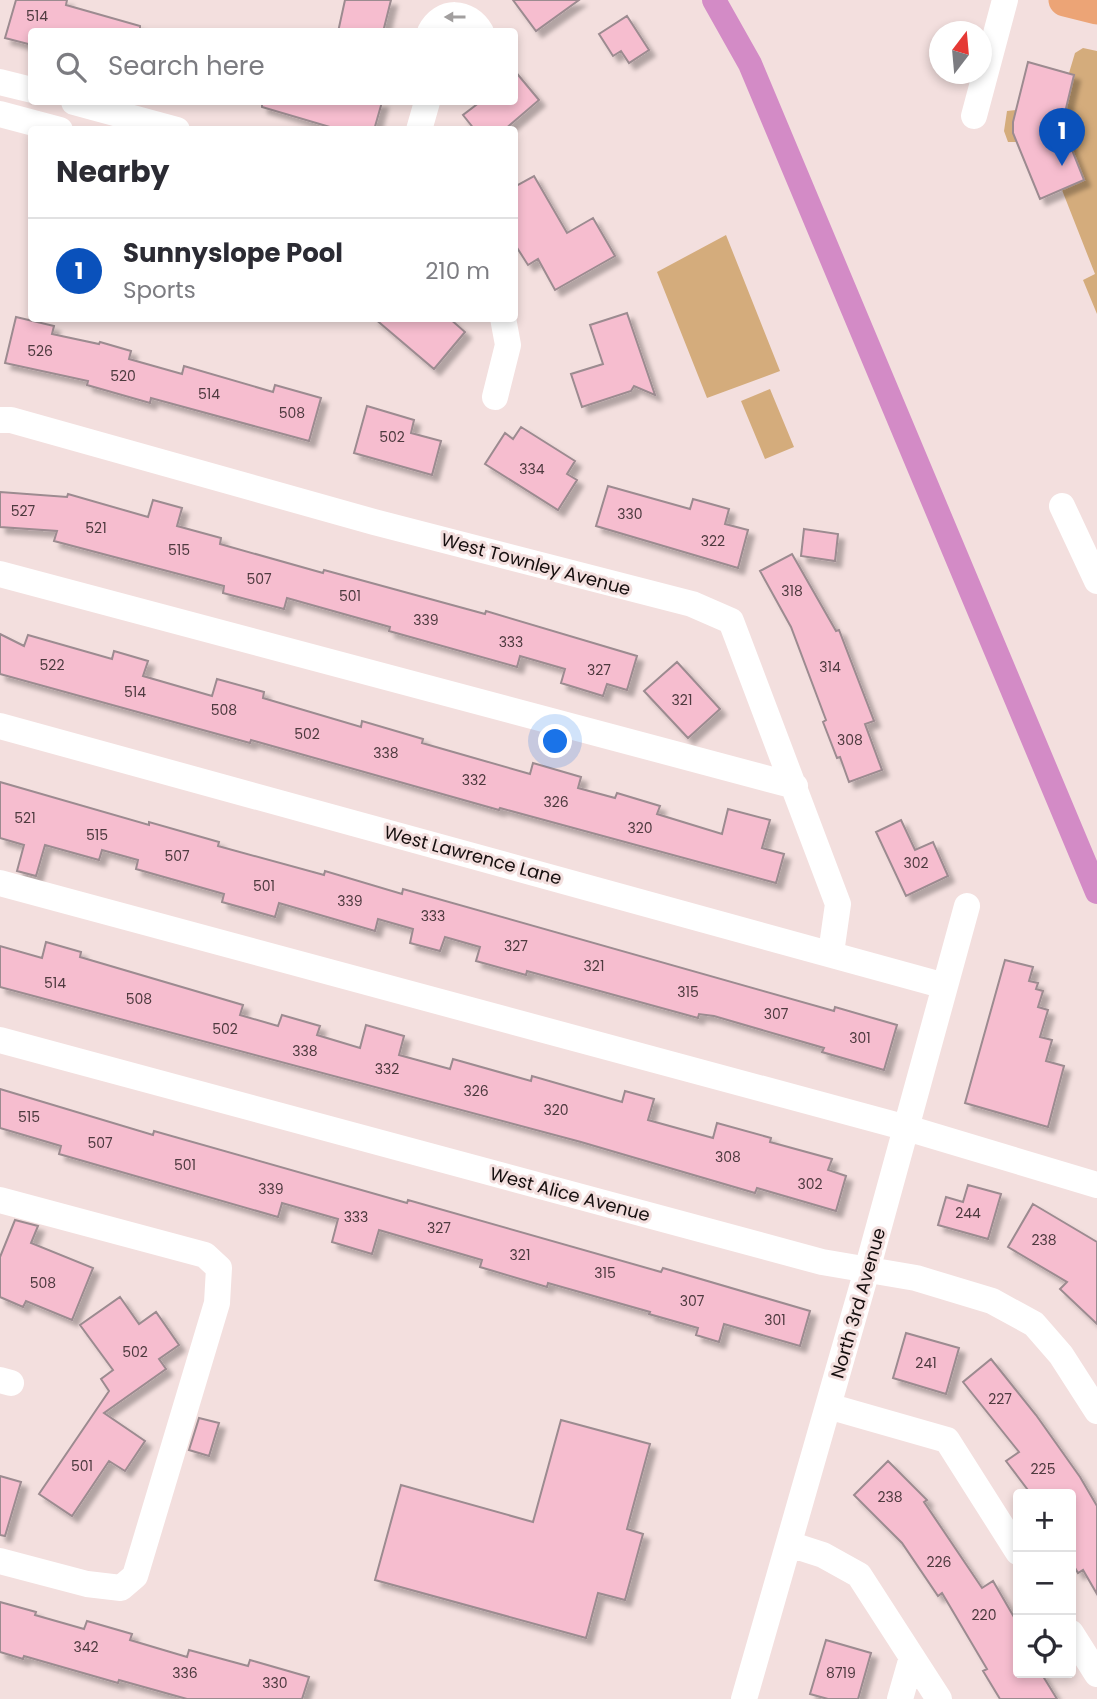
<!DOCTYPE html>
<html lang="en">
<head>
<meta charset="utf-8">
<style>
	:root { --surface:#fff; --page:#f7f7f7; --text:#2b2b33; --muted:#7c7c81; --line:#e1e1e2; --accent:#0a51bb }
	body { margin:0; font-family:Poppins,sans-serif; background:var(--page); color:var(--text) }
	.controls { position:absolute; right:21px; bottom:21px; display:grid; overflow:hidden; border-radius:7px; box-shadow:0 4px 10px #0003 }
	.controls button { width:63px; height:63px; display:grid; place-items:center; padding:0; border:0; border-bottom:2px solid var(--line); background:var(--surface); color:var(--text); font:35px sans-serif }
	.compass { position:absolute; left:929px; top:21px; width:63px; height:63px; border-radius:50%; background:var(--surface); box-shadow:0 4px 10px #0003; rotate:16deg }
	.you { position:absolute; left:556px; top:742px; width:24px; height:24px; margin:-18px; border:5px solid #fff; border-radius:50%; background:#1a73e8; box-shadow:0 0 0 10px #1a73e833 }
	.badge { display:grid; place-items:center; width:46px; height:46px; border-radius:50%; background:var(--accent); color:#fff; font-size:23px; font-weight:700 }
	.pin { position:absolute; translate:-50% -58px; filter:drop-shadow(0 2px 4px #0008) }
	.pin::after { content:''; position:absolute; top:37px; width:24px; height:21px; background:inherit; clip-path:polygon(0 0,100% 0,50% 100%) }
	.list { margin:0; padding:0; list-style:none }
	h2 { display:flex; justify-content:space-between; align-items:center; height:91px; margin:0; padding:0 28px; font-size:30px }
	h2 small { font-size:23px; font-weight:400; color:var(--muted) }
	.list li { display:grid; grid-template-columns:46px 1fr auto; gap:21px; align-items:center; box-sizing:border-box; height:105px; padding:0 28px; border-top:2px solid var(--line) }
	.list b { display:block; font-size:26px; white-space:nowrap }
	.list p { margin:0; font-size:23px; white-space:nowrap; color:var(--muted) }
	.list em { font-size:23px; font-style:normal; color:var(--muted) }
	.icon { flex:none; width:38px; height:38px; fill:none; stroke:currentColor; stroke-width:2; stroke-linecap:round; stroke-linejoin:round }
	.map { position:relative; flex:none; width:1097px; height:1699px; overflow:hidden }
	.search { position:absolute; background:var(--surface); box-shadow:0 4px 10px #0003; left:28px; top:28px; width:490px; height:77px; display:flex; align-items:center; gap:18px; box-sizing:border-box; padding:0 24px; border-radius:7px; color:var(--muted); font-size:26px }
	.panel { position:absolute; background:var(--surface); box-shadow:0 4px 10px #0003; left:28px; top:126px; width:490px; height:196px; border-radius:7px }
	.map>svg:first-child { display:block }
</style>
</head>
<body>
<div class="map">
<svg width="1097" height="1699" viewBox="0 0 1097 1699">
	<defs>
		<filter id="shadow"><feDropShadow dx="6" dy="6" stdDeviation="2" flood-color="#0004"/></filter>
	</defs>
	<rect width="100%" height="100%" fill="#f3dfde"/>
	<path fill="#d4ac7c" d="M1083 48 1097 51V314L1083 280 1095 274 1062 190 1017 142H1008L1004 131 1007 111 1016 110 1028 62 1069 73 1075 53Z
		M726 235 780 371 707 398 657 272Z
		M770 389 794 447 765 459 741 401Z"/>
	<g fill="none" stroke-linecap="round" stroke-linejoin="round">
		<path stroke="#d38bc6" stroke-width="24" d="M714 0 750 64 1097 892"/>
	</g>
	<path fill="#f6bdcf" stroke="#9c8b90" stroke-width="2" filter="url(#shadow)" d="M16 0H67L66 5 140 26V32H32V45L5 38Z
		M345 0H391L383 32H338Z
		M513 0H579L536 31Z
		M627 16 649 50 629 63 621 51 613 56 599 34Z
		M1028 62 1074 75 1062 125 1084 180 1040 199 1013 133V122Z
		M514 70 539 100 504 130H475L463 115 480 102H514Z
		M262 102H382L374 130H340L262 107Z
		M534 176 567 233 593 218 615 256 555 290 538 259 528 265 514 243V187Z
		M627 313 655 395 634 386 631 391 582 407 571 374 603 364 590 325Z
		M16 317 54 326 52 334 99 344 100 342 131 351 129 359 182 374 184 366 273 392 275 385 321 398 309 441 151 398 150 403 87 385 88 381 5 363Z
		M374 318H449L465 332 434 369Z
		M367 406 414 420 411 433 441 441 432 475 354 453Z
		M521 427 575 461 567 474 577 480 558 510 485 464 505 433 513 439Z
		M608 486 690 509 693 499 729 509 725 524 748 530 738 568 596 526Z
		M0 492 67 497 68 494 148 517 153 500 182 508 177 526 221 538 220 544 323 573 324 570 485 614 486 611 637 656 627 690 607 684 603 696 561 683 565 669 520 656 517 667 389 631 390 627 287 598 284 609 223 593 224 586 54 541 57 531 0 527Z
		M804 529 838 534 835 561 801 556Z
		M792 554 836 631 839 630 874 721 865 724 882 770 849 782 840 757 837 758 823 722 826 720 791 627 760 571Z
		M0 634 24 646 28 635 112 659 114 651 148 661 143 676 212 696 217 679 264 692 263 698 361 727 362 721 423 739 422 743 530 774 533 763 581 777 578 788 615 798 617 793 660 806 657 814 722 834 728 809 770 820 762 848 784 854 776 883 500 808 499 810 251 740 250 743 0 674Z
		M677 662 720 709 688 738 644 691Z
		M0 782 149 825V822L219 842 218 846 324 875 325 871 402 894 403 889 834 1011 835 1007 897 1025 884 1070 822 1052 824 1048 714 1016 699 1014 698 1018 527 971 526 975 476 961 480 947 445 937 440 951 410 943 413 929 378 919 375 931 279 903 275 917 222 902 224 894 136 869 138 860 102 850 99 860 45 845 36 876 17 871 24 845 0 838Z
		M901 820 915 850 933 842 948 876 906 896 876 832Z
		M46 942 81 952 80 957 243 1005 240 1015 278 1026 282 1015 320 1026 317 1035 360 1048 366 1025 404 1036 399 1055 450 1069 453 1059 531 1081 532 1076 622 1102 625 1091 654 1099 648 1120 713 1138 717 1123 771 1138 770 1142 832 1159 828 1170 846 1176 836 1211 757 1188 755 1193 581 1142 0 987V946L42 958Z
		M1005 960 1033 967 1029 981 1038 983 1036 989 1043 991 1038 1007 1048 1010 1040 1037 1052 1040 1046 1061 1064 1066 1048 1127 965 1103Z
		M0 1089 153 1135 154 1131 407 1203 408 1200 661 1272 663 1268 810 1311 800 1346 724 1324 719 1342 696 1335 698 1328 649 1314 650 1312 548 1283 547 1287 480 1267 482 1260 379 1230 372 1254 332 1242 338 1219 282 1203 278 1217 59 1154 61 1146 0 1128Z
		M968 1185 1001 1194 988 1239 938 1225 946 1197 963 1202Z
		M1033 1204 1097 1242V1324L1060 1289 1067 1282 1008 1247Z
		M15 1220 38 1226 31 1243 93 1268 72 1320 26 1301 23 1307 0 1297V1257Z
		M120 1297 139 1324 156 1312 179 1345 159 1359 166 1369 104 1413 145 1441 125 1471 109 1461 72 1516 39 1494 109 1391 101 1379 113 1370 80 1325Z
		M906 1333 959 1348 946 1394 893 1378Z
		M991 1359 1036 1415 1080 1477 1097 1506V1594L1083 1570 1078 1573 1071 1561V1494H1031L1006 1461 1019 1452 963 1382Z
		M199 1418 219 1423 209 1456 189 1450Z
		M561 1420 650 1444 627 1529 643 1534 625 1600 598 1593 586 1638 375 1580 401 1485 533 1522Z
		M888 1461 927 1500 924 1502 982 1588 993 1581 1018 1624V1673H1041L1057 1699H1000L983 1671 987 1669 942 1593 938 1596 902 1543 854 1495Z
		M0 1476 21 1482 5 1536 0 1535Z
		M0 1602 36 1612 35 1615 84 1629 87 1621 132 1634 130 1640 187 1657 189 1650 248 1666 250 1660 309 1677 302 1699H187L119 1680 118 1683 24 1656 23 1659 0 1652Z
		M826 1640 871 1653 858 1699H828L810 1694Z"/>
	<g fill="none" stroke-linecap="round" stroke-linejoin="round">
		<path stroke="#fff" stroke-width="26" d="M430 32C442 9 468 10 481 32
			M0 82 32 90
			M74 102 177 130
			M0 114 60 130
			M974 116 1005 0
			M419 130 427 102
			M495 397 508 345 503 318
			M0 420H11L374 522 692 604 731 621 838 904 831 953
			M1062 506 1097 581
			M0 574 795 786
			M0 726 945 986
			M0 883 907 1128 1097 1185
			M0 1040 822 1262 916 1278 992 1301 1034 1324 1061 1355 1097 1411
			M0 1200 205 1255 219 1268 217 1303 135 1576 121 1588 87 1584 0 1561
			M0 1380 11 1383
			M828 1406 947 1440 1018 1552
			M789 1544 823 1555 859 1575 939 1699
			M1071 1633 1097 1674
			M744 1699 867 1270 967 906
			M900 1699 912 1657"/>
		<path stroke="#eca476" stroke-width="33" d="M1065 0 1097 8"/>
	</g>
	<defs><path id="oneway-solid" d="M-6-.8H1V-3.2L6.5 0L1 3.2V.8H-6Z" transform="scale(1.75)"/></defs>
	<use fill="#a29f9f" href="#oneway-solid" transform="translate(455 17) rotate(180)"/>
	<g text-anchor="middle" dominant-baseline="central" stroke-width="6" stroke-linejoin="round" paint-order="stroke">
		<g font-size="14" fill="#4e3a3f">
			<text x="37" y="16">514</text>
			<text x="40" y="351">526</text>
			<text x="123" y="376">520</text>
			<text x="209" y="394">514</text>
			<text x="292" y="413">508</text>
			<text x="392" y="437">502</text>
			<text x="532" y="469">334</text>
			<text x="23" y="511">527</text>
			<text x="630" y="514">330</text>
			<text x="96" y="528">521</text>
			<text x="713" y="541">322</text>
			<text x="179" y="550">515</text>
			<text x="259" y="579">507</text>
			<text x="792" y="591">318</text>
			<text x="350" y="596">501</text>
			<text x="426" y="620">339</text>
			<text x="511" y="642">333</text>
			<text x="52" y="665">522</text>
			<text x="830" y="667">314</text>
			<text x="599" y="670">327</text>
			<text x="135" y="692">514</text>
			<text x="682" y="700">321</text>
			<text x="224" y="710">508</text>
			<text x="307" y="734">502</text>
			<text x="850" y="740">308</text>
			<text x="386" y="753">338</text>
			<text x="474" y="780">332</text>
			<text x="556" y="802">326</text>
			<text x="25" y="818">521</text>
			<text x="640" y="828">320</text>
			<text x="97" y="835">515</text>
			<text x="177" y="856">507</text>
			<text x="916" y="863">302</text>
			<text x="264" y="886">501</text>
			<text x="350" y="901">339</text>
			<text x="433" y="916">333</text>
			<text x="516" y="946">327</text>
			<text x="594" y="966">321</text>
			<text x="55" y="983">514</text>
			<text x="688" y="992">315</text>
			<text x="139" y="999">508</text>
			<text x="776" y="1014">307</text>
			<text x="225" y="1029">502</text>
			<text x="860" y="1038">301</text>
			<text x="305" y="1051">338</text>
			<text x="387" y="1069">332</text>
			<text x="476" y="1091">326</text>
			<text x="556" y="1110">320</text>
			<text x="29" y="1117">515</text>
			<text x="100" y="1143">507</text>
			<text x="728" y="1157">308</text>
			<text x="185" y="1165">501</text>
			<text x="810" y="1184">302</text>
			<text x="271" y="1189">339</text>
			<text x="968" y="1213">244</text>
			<text x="356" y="1217">333</text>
			<text x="439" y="1228">327</text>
			<text x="1044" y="1240">238</text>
			<text x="520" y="1255">321</text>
			<text x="605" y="1273">315</text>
			<text x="43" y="1283">508</text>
			<text x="692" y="1301">307</text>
			<text x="775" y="1320">301</text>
			<text x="135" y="1352">502</text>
			<text x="926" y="1363">241</text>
			<text x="1000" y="1399">227</text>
			<text x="82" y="1466">501</text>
			<text x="1043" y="1469">225</text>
			<text x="890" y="1497">238</text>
			<text x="939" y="1562">226</text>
			<text x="984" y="1615">220</text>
			<text x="86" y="1647">342</text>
			<text x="185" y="1673">336</text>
			<text x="841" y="1673">8719</text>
			<text x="275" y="1683">330</text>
		</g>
		<g font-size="18" fill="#160f0f" stroke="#f3dfde">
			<text transform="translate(536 564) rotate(15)">West Townley Avenue</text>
			<text transform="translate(473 855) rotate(15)">West Lawrence Lane</text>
			<text transform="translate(570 1194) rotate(15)">West Alice Avenue</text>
			<text transform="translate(858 1303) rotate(-74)">North 3rd Avenue</text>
		</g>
	</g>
</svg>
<div class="controls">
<button>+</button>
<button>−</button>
<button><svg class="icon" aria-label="locate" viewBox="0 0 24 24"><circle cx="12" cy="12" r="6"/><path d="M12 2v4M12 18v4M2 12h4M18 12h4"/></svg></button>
</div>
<svg class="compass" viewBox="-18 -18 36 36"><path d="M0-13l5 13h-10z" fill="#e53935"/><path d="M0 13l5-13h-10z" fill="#7c7c81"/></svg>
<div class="you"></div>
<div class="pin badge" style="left:1062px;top:166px">1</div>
<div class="search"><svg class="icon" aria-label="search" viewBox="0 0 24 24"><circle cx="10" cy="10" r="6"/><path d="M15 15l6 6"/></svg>Search here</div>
<section class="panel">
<h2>Nearby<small></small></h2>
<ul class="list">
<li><span class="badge">1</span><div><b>Sunnyslope Pool</b><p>Sports</p></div><em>210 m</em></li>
</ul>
</section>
</div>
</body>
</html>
